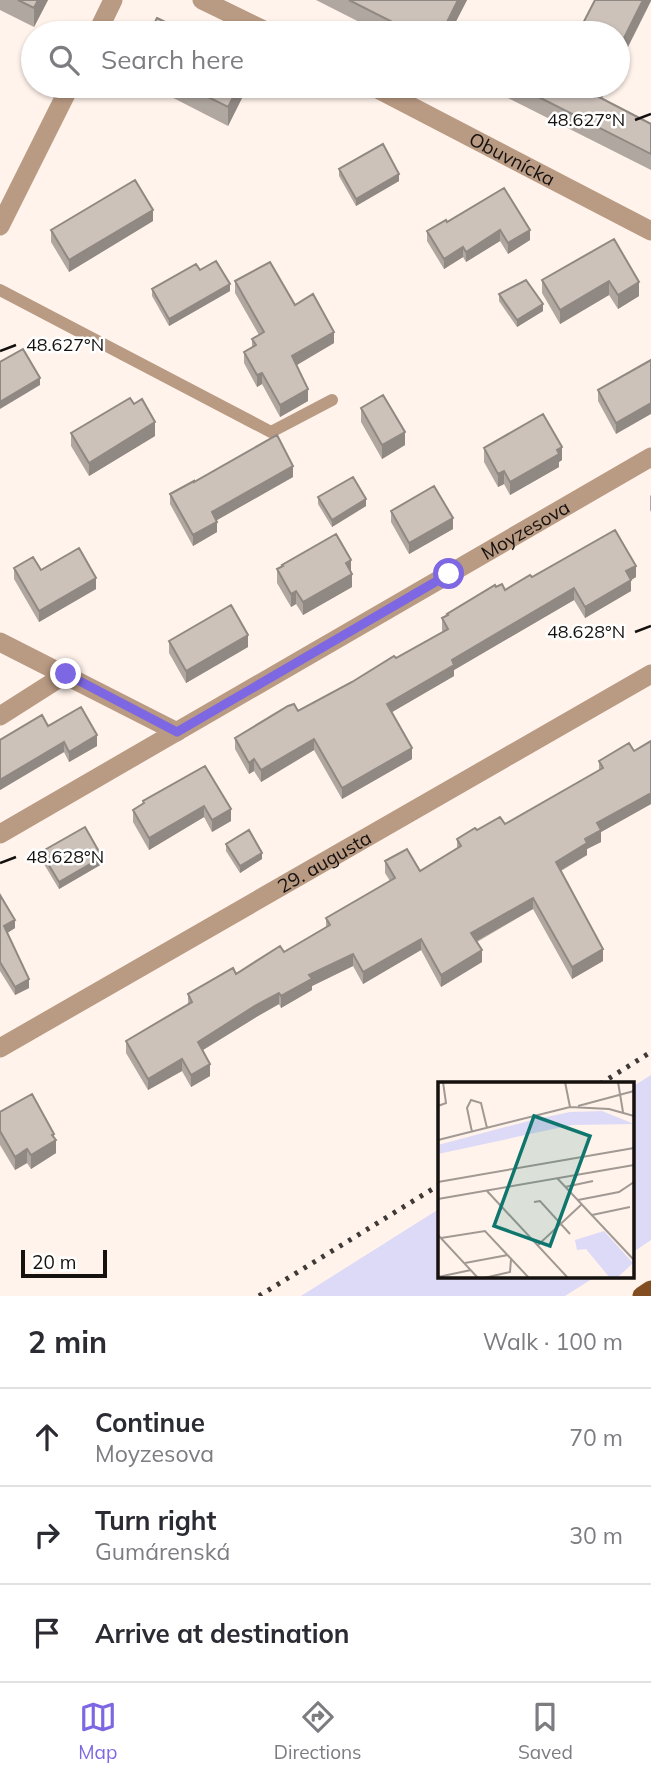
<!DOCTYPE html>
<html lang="en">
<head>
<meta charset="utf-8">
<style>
	:root { --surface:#fff; --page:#f7f7f7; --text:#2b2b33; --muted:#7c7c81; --line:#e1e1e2; --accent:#7d67e2 }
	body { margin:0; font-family:Mulish,sans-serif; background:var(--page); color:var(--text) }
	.scale { position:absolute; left:21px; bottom:18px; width:86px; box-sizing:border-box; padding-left:7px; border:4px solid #15110f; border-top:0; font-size:19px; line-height:24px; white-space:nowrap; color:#15110f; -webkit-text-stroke:5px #fff; paint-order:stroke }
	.stop { position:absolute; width:21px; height:21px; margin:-16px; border:5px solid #7d67e2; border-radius:50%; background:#fff }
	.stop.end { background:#7d67e2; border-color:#fff; box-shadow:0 2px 7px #0008 }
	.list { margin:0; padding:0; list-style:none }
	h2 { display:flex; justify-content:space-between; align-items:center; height:91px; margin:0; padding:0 28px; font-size:30px }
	h2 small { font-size:23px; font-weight:400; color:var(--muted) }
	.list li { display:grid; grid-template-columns:46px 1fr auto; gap:21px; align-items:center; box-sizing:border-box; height:98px; padding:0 28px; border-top:2px solid var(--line) }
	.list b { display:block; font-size:26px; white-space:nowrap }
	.list p { margin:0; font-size:23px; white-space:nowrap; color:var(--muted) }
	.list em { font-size:23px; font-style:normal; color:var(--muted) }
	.icon { flex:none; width:38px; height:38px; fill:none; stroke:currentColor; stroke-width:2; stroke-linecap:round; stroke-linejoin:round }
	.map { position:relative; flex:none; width:651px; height:1296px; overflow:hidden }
	.search { position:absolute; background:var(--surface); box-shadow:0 2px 5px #0004; left:21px; right:21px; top:21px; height:77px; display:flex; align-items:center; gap:18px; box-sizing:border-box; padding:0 24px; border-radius:38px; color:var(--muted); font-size:26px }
	.sheet { height:385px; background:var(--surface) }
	nav { display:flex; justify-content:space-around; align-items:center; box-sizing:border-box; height:98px; border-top:2px solid var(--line); background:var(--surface); font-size:19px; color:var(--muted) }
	nav a { display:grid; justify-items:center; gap:4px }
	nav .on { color:var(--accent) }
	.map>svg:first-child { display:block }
</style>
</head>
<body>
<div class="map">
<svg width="651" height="1296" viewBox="0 0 651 1296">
	<rect width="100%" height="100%" fill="#fff3eb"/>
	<path fill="#dcdaf7" d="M651 1075V1240L632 1253V1087Z
		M439 1209V1277H595L565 1296H301Z"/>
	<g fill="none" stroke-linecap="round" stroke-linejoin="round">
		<path stroke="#b99a83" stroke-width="12" d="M0 290 271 432 332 400"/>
		<g stroke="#b99a83" stroke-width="19">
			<path d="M202 0 270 33"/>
			<path d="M97 33 113 0"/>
			<path id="s1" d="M372 86 651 231"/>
			<path d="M0 226 70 86"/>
			<path d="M0 642 177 732"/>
			<path d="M0 716 66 674"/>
			<path id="s2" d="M0 834 651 457"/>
			<path id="s3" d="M0 1048 651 674"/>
		</g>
		<path stroke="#824d21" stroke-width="19" d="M642 1296 651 1290"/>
		<path stroke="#3e3936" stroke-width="5" stroke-dasharray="3.5 7" stroke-linecap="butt" d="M600 1084 651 1052
			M259 1296 439 1185"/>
	</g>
	<path fill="#b0a7a0" d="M0 0H48L34 27 0 10Z
		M316 0H467L454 25 470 33H381Z
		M150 86H248L228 126Z
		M484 86H608L602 98 651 124V170Z
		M339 169 399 181 356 206 339 176Z
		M504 188 530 240 508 254 500 241 466 262 463 257 444 269 427 241V231L447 222Z
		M153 221 69 272 51 242V230Z
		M614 239 639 296 618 309 609 295 560 324 542 293V280Z
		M200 270 230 291 169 326 152 296V289Z
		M235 281 295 305 334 343 296 365 308 401 280 417 262 384 257 387 244 363V352L252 347V339L259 335 235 293Z
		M499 294 543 311 517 327 499 301Z
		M651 360 616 434 598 401V390Z
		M361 408 405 445 382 459 361 422Z
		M71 433 155 436 89 476 71 446Z
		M484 448 562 460 559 462V467L510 495 504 484 498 487 484 462Z
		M293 477 216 520 217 532 193 546 170 504V494L194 482Z
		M651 495V512L650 510V496Z
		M318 497 366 506 332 527 318 504Z
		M391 511 453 529 409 554 391 522Z
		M282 565 351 571 352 587 303 615 296 604 291 607 277 583V569L282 567Z
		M14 568 41 570 96 589 39 622 14 579Z
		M532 577H636L631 580V591L585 618 574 600 454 670V676L392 712 412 759 342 799 314 750 261 782 254 771 249 774 235 749V738L298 711 443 632 442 630V618L447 616V614L496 587 505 590Z
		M169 641 248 647 186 683 169 653Z
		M48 726 97 746 69 762 64 752 0 790V740Z
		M651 741V804L601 832V842L587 849V855L561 871 603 961 572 979 533 909 477 942 482 962 441 987 421 950 363 984 353 966 312 986V990L281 1008 279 1004 258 1016 203 1050 210 1076 191 1087 182 1071 148 1090 126 1053V1041L188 1005V994L284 952 326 928V918L390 881 385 873V861L420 871 457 849V839L477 830 505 824 599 770V761L634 751Z
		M205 766 231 821 212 832 204 817 149 850 133 822V810L143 804V801Z
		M226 844 262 859 240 873 226 851Z
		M41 852 102 864 59 889 41 859Z
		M0 895 15 928 7 933 29 988 15 995 0 971Z
		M0 1112 54 1138 56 1153 31 1169 27 1163 15 1170 0 1145Z"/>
	<path fill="#908882" d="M38 0H48L34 27V8Z
		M458 0H467L450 33 447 22Z
		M643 0H651V1L618 67V50Z
		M239 86H248L228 126V107Z
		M599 86H608L595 112V95Z
		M399 174V181L356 206V199Z
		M153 210V221L69 272V260Z
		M500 230V241L466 262V252Z
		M530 230V240L508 254V243Z
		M463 247V257L444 269V259Z
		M609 281V295L560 324V310Z
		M639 282V296L618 309V295Z
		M230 284V291L169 326V319Z
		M543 304V311L517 327V320Z
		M334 332V343L292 368V356Z
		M262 373V384L257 387V375Z
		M40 378V385L0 409V402Z
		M308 389V401L280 417V405Z
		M651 403V414L616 434V423Z
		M155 422V436L89 476V463Z
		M405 432V445L382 459V445Z
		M562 447V460L559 462V467L510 495V482Z
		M293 466V477L212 523V512Z
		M504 471V484L498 487V474Z
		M366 499V506L332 527V520Z
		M453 518V529L409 554V543Z
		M217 522V532L193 546V535Z
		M351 560V573L346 563Z
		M636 566V577L626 583V571Z
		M352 574V587L303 615V602Z
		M96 578V589L39 622V611Z
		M631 580V591L585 618V607Z
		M574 588V600L454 670V676L387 715V704L452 660Z
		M296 591V604L291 607V594Z
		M248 635V647L186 683V671Z
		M97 735V746L69 762V752Z
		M314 739V750L261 782V770Z
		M64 742V752L0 790V780Z
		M412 748V759L342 799V788Z
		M254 759V771L249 774V763Z
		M651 793V804L601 832V842L587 849V855L556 873V862L585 839 597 823Z
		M204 806V817L149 850V838Z
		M231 809V821L212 832V820Z
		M262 853V859L240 873V866Z
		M102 857V864L59 889V882Z
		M533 898V909L471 944V933Z
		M15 920V928L4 935V926Z
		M421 939V950L363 984V972Z
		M603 949V961L572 979V967Z
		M482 950V962L441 987V975Z
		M353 954V966L312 986V990L281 1008V996L309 975Z
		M29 979V988L15 995V987Z
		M279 993V1004L258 1016 198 1053V1042L258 1004Z
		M182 1059V1071L148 1090V1079Z
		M210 1064V1076L191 1087V1075Z
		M54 1134V1141L56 1140V1153L31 1169V1155Z
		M27 1149V1163L15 1170V1157Z"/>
	<path fill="#cdc2ba" stroke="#908882" stroke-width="2" d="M18 0H38L34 8Z
		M349 0H458L447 22 470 33H414Z
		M595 0H643L618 50V33H578Z
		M157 18 188 33H149Z
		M186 86H239L228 107Z
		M517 86H599L595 95 651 124V154Z
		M383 144 399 174 356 199 339 169Z
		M135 180 153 210 69 260 51 230Z
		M504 188 530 230 508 243 500 230 466 252 463 247 444 259 427 231 446 220 447 222Z
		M614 239 639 282 618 295 609 281 560 310 542 280Z
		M216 261 230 284 169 319 152 289 196 264 200 270Z
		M270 262 295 305 313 294 334 332 292 356 308 389 280 405 262 373 257 375 244 352 256 345 252 339 264 332 235 281Z
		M526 280 543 304 517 320 499 294Z
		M23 349 40 378 0 402V362Z
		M651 360V403L616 423 598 390Z
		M383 395 405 432 382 445 361 408Z
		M130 398 134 404 142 399 155 422 89 463 71 433Z
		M543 414 562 447 557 450 559 454 510 482 504 471 498 474 484 448Z
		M277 435 293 466 212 512 217 522 193 535 170 494 194 481V482Z
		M353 477 366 499 332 520 318 497Z
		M434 486 453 518 409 543 391 511Z
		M615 530 636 566 626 571 631 580 585 607 574 588 452 660 454 665 387 704 412 748 342 788 314 739 261 770 254 759 249 763 235 738 288 706 294 704 298 711 352 682 394 656 396 658 448 629 442 618 448 615 447 614 495 585 496 587 502 584 505 590 530 575 532 577Z
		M336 534 351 560 346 563 352 574 303 602 296 591 291 594 277 569 283 566 282 565Z
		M79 548 96 578 39 611 14 568 33 557 41 570Z
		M231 605 248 635 186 671 169 641Z
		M81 707 97 735 69 752 64 742 0 780V740L42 715 48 726Z
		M651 741V793L597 823 601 830 585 839 587 843 556 862 603 949 572 967 533 898 471 933 482 950 441 975 421 939 363 972 353 954 309 975 312 979 281 996 279 993 258 1004 198 1042 210 1064 191 1075 182 1059 148 1079 126 1041 192 1002 188 994 233 968 236 974 280 946 284 952 330 925 326 918 395 878 385 861 407 849 420 871 461 846 457 839 475 828 477 830 500 817 505 824 603 768 599 761 629 743 634 751Z
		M205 766 231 809 212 820 204 806 149 838 133 810 144 803 143 801Z
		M85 827 102 857 59 882 41 852Z
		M249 830 262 853 240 866 226 844Z
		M0 895 15 920 4 926 29 979 15 987 0 962Z
		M32 1094 54 1134 52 1135 56 1140 31 1155 27 1149 15 1157 0 1131V1112Z"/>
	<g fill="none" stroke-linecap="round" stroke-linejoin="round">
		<path stroke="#7d67e2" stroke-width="9" d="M66 674 177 732 449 574"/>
	</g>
	<path fill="none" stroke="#15110f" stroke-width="2.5" d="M635 120 651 114M0 351 16 345M635 632 651 626M0 863 16 857"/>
	<g text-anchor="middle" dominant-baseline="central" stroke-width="5" stroke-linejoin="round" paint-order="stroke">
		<g font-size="19" fill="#15110f" stroke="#fff">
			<text stroke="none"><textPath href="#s1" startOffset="158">Obuvnícka</textPath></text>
			<text stroke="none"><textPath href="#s2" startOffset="607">Moyzesova</textPath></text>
			<text stroke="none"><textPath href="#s3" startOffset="374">29. augusta</textPath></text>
		</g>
	</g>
	<g transform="translate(438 1082)">
		<rect width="196" height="196" fill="#fff3eb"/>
		<path d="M164 29 196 42 134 43 0 72V63L94 38 132 30ZM166 149 195 181 179 196H172L148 167 139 168 137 158Z" fill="#dcdaf7"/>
		<path fill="none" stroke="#a19993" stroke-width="2" d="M127 0 132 25M180 0 185 30M0 24 8 21 5 0M140 24 196 9M34 50 29 26 33 18 43 21 49 46M0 58 132 25 171 27 196 34M119 96 196 178M0 100 196 66M127 105 155 99M49 109 130 196M0 117 196 83M140 118 181 110 196 100M96 120 102 119 132 152M154 133 192 125M0 153 40 196M3 156 47 149 91 196M100 163 144 122M27 181 70 173M0 195 33 188M46 196 72 190 73 177"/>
		<path fill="#0f766e" fill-opacity="0.15" stroke="#0f766e" stroke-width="3.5" d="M96 34 152 54 112 164 56 144Z"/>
		<rect width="196" height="196" fill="none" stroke="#15110f" stroke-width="3.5"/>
	</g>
	<g font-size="18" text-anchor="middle" fill="#15110f" stroke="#fff" stroke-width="5" stroke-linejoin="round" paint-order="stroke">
		<text x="586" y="126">48.627°N</text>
		<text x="65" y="351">48.627°N</text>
		<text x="586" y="638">48.628°N</text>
		<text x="65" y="863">48.628°N</text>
	</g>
</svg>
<div class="scale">20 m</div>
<div class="stop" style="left:449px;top:574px"></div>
<div class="stop end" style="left:66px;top:674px"></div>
<div class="search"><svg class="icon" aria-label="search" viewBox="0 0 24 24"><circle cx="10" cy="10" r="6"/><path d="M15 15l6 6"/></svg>Search here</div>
</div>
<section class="sheet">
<h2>2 min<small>Walk · 100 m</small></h2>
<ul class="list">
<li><svg class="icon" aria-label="ahead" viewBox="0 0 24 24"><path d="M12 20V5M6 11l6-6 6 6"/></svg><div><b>Continue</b><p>Moyzesova</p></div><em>70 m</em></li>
<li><svg class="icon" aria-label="right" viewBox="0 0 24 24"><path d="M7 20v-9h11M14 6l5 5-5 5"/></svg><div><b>Turn right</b><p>Gumárenská</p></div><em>30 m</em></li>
<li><svg class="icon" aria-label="arrive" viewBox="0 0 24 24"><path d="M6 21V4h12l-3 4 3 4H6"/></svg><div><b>Arrive at destination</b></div></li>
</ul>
</section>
<nav>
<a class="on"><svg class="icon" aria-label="map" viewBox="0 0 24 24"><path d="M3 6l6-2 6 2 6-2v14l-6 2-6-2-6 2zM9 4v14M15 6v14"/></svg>Map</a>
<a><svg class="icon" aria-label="directions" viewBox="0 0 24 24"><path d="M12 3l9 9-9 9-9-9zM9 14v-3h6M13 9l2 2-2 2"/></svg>Directions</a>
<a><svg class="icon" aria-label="saved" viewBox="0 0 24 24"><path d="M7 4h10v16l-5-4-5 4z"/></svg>Saved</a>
</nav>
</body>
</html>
